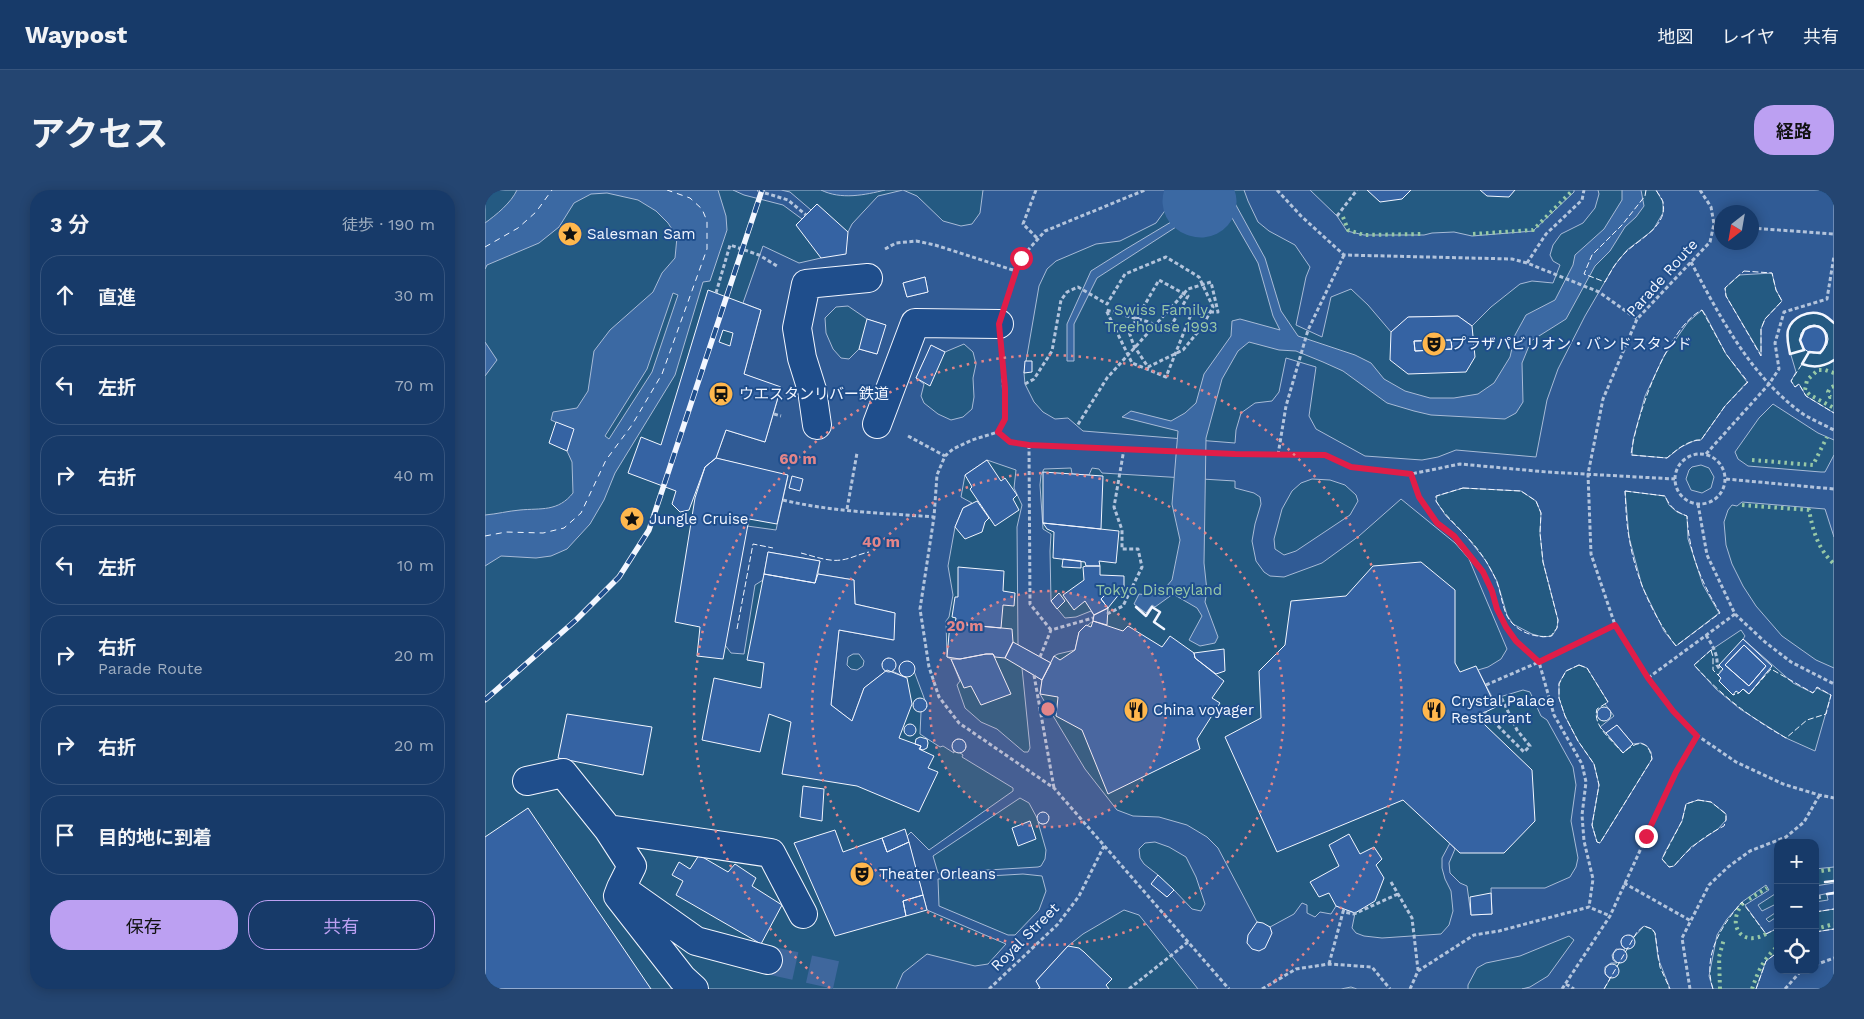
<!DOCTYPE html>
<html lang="ja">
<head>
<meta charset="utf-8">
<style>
	:root { --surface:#173a69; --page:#244571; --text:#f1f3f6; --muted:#9eadc0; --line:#36547d; --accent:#bca0f2 }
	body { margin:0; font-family:"Work Sans","Noto Sans JP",sans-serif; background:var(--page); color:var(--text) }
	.controls { position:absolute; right:15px; bottom:15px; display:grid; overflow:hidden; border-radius:10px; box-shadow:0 2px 12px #0003 }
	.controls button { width:45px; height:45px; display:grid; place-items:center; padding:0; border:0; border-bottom:1px solid var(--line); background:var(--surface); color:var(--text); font:25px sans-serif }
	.compass { position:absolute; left:1229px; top:15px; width:45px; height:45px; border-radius:50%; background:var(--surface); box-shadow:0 2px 12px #0003; rotate:211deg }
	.stop { position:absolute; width:15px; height:15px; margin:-11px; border:4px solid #e11d48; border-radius:50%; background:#fff }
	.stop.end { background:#e11d48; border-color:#fff; box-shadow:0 1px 5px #0008 }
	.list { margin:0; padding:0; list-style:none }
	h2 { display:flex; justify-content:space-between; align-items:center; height:65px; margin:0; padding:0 20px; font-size:21px }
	h2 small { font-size:16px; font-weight:400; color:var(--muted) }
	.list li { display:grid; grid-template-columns:32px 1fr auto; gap:15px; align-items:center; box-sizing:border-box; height:80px; margin:0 10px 10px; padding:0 10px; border:1px solid var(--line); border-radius:20px }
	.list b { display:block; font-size:19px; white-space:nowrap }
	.list p { margin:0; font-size:16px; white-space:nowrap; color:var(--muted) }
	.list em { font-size:16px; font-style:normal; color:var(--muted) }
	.actions { display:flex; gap:10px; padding:15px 20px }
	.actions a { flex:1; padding:11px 0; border:1px solid var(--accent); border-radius:20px; text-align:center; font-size:18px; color:var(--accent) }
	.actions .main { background:var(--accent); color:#111 }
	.icon { flex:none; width:28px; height:28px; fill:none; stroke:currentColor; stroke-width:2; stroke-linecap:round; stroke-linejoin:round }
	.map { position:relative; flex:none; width:1349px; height:799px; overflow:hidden; border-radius:20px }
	header { display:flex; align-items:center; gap:30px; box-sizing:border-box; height:70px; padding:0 25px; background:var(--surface); border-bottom:1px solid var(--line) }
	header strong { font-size:24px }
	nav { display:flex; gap:28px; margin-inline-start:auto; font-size:18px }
	.intro { display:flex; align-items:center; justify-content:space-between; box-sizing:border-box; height:120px; padding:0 30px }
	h1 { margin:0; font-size:35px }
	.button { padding:12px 22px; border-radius:20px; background:var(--accent); color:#111; font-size:18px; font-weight:700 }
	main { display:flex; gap:30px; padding:0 30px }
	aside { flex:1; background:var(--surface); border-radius:20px; box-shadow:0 2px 12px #0003 }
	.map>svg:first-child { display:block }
</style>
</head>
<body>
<header>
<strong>Waypost</strong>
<nav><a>地図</a><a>レイヤ</a><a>共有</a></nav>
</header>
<div class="intro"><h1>アクセス</h1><a class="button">経路</a></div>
<main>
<aside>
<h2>3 分<small>徒歩 · 190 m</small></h2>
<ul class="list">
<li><svg class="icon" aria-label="ahead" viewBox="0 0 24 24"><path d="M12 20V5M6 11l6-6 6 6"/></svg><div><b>直進</b></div><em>30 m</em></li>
<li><svg class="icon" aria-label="left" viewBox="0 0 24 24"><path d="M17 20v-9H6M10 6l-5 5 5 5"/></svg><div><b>左折</b></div><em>70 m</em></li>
<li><svg class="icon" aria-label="right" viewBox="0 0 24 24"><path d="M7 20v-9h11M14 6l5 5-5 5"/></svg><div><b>右折</b></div><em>40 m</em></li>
<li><svg class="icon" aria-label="left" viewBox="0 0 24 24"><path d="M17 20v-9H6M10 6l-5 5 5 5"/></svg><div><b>左折</b></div><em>10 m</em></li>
<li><svg class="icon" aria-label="right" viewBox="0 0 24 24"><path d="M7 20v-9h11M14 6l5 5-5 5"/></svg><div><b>右折</b><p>Parade Route</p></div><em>20 m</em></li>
<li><svg class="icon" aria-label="right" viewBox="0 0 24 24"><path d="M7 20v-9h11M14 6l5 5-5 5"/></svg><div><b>右折</b></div><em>20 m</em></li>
<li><svg class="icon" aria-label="arrive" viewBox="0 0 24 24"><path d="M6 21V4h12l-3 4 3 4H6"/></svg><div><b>目的地に到着</b></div></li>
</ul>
<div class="actions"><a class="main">保存</a><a>共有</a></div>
</aside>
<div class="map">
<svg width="1349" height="799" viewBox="0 0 1349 799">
	<rect width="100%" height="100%" fill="#1f4e8c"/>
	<path fill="#245a82" stroke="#a8bbd7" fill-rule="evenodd" d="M0 0H1349V799H0ZM1236 22H1266V52H1236ZM1293 653H1330V780H1293Z"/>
	<path fill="#305b95" stroke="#a8bbd7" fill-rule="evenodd" d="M248 0H296L305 2 326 20 317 29 298 15 259 5Z
		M418 0 432 6 458 31 476 36 487 34 495 23 498 0H695L671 33 635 51 611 54 571 71 562 79 554 96 539 183 540 194 549 212 558 222 570 229 583 228 598 241 750 253 751 240 756 223 770 213 787 211 794 202 801 168 831 177 824 226 831 239 880 266 937 270 953 267 971 260 1051 267 1062 210 1073 179 1100 126 1129 76 1142 60 1168 40 1178 23V12L1171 0H1349V133L1336 124 1327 123 1315 126 1307 132 1303 141V155L1311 182 1306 191 1310 197 1314 194 1321 206 1349 223V250L1333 243 1288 214 1274 228 1250 262 1253 269 1263 276 1336 282H1340L1349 265V347L1340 319 1257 312 1252 316 1247 315 1243 320 1239 332 1241 355 1247 374 1258 396 1271 416 1297 446 1331 470 1349 478V677L1330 679V653H1293V707L1290 704 1273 715 1277 721 1293 713V721L1281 729 1284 732 1293 726V738L1281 744 1260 715 1284 700 1281 695 1257 712 1242 729 1232 745 1224 786 1228 799H1184V796L1173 768 1170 743 1167 739 1159 736 1149 747 1145 745 1138 747 1136 751 1137 756 1140 758 1139 760 1131 759 1127 765 1128 770 1132 773H1126L1120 777V784L1125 789 1119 799H1037L1045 797 1063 786 1089 750 1084 746 1035 766 1001 773 992 778 983 795V799H872L866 797 856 799H713L654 725 639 720 598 744 583 756 551 791 555 798 553 799H411L418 783 442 764 490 776 503 774 521 754 442 720 422 646 426 642 444 660 528 601V598L477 567 478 565 474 562 479 561 481 557 478 550 472 549 468 552 469 563 458 556 455 557 435 544 436 522 442 517 441 513 429 481V477L424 471 417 473 414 478 418 486 407 481 410 476 409 470 403 468 399 470 397 474 401 481 379 498 367 531 346 515 354 440 408 450 410 423 370 414 369 390 333 384 335 371 283 362 278 390 270 395 259 464 246 463 240 455 262 336 291 340 303 286 231 268 241 240 280 252 296 198 259 184 276 120 258 113 278 56 314 73 336 68 363 42 367 34 393 6ZM1236 22H1266V52H1236ZM1287 83 1291 100 1297 111 1280 129 1276 139V165L1241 106 1240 98 1254 85ZM440 87 443 102 422 107 418 93ZM363 116 382 129 400 135 392 164 374 159 364 169 356 168 348 159 341 143 340 128 351 117ZM1217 120 1220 124 1241 164 1262 192 1240 216 1216 250H1211L1196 257 1182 268 1147 265 1148 250 1160 206 1179 166 1203 132ZM479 154 488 162 491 174 488 188 489 207 487 219 478 227 466 230 453 224 439 213 436 206 439 194 431 188 446 156 460 162ZM502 270 531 280 529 298 537 315 532 337 533 455 566 473 569 466 573 464 590 460 594 442 608 431 609 425 606 421 591 427 580 428 566 411 565 361 566 344 558 339 555 295 556 285 559 279 586 278 587 284 604 285 607 278 614 279 617 283 750 291V298L769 303 775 307 776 314 770 334 767 351 771 371 779 382 785 386 799 387 837 373 874 346 916 309 970 353 984 369 1022 459 1016 469 1003 477 993 480 1008 509 1038 500 1045 502 1056 526 1062 530 1088 577 1091 595 1086 631 1093 668 1091 677 1085 687 1060 698H1006L1007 724 986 725 982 696 975 693 965 683 964 673 970 659 965 653 957 668V678L960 689 966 701 968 721 964 735 956 744 897 748 879 746 871 743 867 738 870 723 851 716 846 724 835 722 830 727 822 723V715L817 713 809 724 785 737 772 732 733 658 722 647 702 635 674 627 648 626 632 620 600 579 555 504 557 490 537 478 545 558 543 562H539L512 539 496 532 480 518 472 495 475 491 466 469 462 467 461 431 464 427 468 405 463 376 470 337 478 318 487 313 476 307 480 285ZM1216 275 1224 278 1229 287 1226 298 1217 303 1206 300 1201 289 1204 280 1207 277ZM827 289 845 290 860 295 871 305 873 311 865 325 811 361 799 365 790 359 789 349 797 319 807 301 816 293ZM978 298 1036 301 1051 311 1056 323 1055 343 1058 372 1073 430 1072 438 1067 446 1058 447 1047 444 1028 434 1022 425 1012 391 1001 371 982 347 961 326 951 311 952 306ZM1140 301 1180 306 1184 315 1192 322 1202 326 1203 349 1218 395 1234 423 1191 456 1179 441 1157 396 1144 347ZM1256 440 1260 446 1258 449 1308 493 1328 503 1332 498 1346 505 1330 561 1301 548 1255 519 1231 499 1209 475 1226 460ZM368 464H374L379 471 378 476 372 480 366 479 362 475 363 467ZM1094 475 1102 478 1123 512 1120 514 1129 526 1115 537 1121 543 1132 535 1148 554 1156 553 1162 556 1166 562 1167 569 1115 653 1112 652 1107 635 1114 595 1109 574 1093 551 1080 526 1074 508V493L1081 481ZM535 608 544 613 552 628 557 622 564 626 562 633 557 634 553 632 561 660 560 669 556 676 553 677 453 683 448 666ZM1213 610 1226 612 1241 624V630L1233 639 1206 657 1189 676 1184 677 1177 669 1180 662 1197 631 1201 614ZM670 652 684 657 701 667 711 687 720 714 716 721 707 719 689 700 682 707 667 694 673 685 659 674 655 668 654 659 660 653ZM538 684 557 686 561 701 554 720 530 745H523L454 716 453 689Z
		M759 0H825L852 26 862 41 879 45H939L947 43 969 42 987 46 1048 41 1089 2V0H1113L1114 4 1110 18 1098 33 1076 44 1068 55 1065 65 1068 71 1075 75 1068 93 1047 91 1035 94 1006 117 987 136 973 126 924 127 906 142 883 115 866 99 846 107 837 147 811 135 821 87 825 77 810 55 784 41 773 32 763 11Z
		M1349 693V702L1330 706V696Z
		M1349 704V719L1330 722V712L1343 710 1342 705Z
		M1349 739V799H1271L1281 771 1293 762V780H1330V742Z"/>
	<path fill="#3b69a3" stroke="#a8bbd7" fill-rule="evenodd" d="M32 0H233L241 26 242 40 225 91 218 92 190 185 130 283 119 310 105 334 82 359 66 366 51 368 16 366 0 376V325C12 324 23 321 35 320 56 318 73 322 88 303L87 272 82 261 88 240 66 230 68 222 92 218 103 201 109 161 125 140 168 102 177 83 190 68 192 47 183 33 171 21 153 10 122 3 106 4 89 13 74 37 54 53 2 75 0 79V33C11 25 26 13 32 0ZM188 103 193 105 167 182 124 249 120 246 162 179Z
		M336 0H400C380 5 356 10 336 0Z
		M710 0H738L746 6 780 68 796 121 813 146 870 165 886 173 899 189 920 201 945 208H969L993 204 1009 193 1025 167 1030 145 1041 125 1070 110 1088 75 1090 65 1119 39 1137 10V0H1156L1159 16 1151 27 1140 37 1125 61 1110 76 1081 129 1046 151 1037 173 1038 212 1031 223 1020 229 946 225 929 221 902 213 858 181 838 172 811 161 794 160 764 152 753 161 737 189 721 248 719 373 722 401 720 412 733 447 730 453 715 456 704 450 717 426 712 418 688 404 670 417 667 415 661 423 649 414 654 404 662 405 667 403 681 397 687 390 695 350 687 314 693 241 637 227 646 221 686 231 700 223 711 213 719 184 746 146 747 131 755 129 795 140 788 126 773 73 739 14 717 1 708 26 612 88 589 134V171H582V134L606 81 641 59 701 23Z
		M0 152 12 170 0 186Z"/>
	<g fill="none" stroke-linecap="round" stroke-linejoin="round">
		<path stroke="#3b69a3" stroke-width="71" d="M713 11 716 12"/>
		<path stroke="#f2f6ff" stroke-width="1" stroke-dasharray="6 5" stroke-linecap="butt" d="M0 57 33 38 51 22 67 0
			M0 346 21 342 58 343 79 338 96 323 121 270 147 235 177 184 222 59V31L217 19 205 8 182 0"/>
	</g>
	<path fill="#3563a3" stroke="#f2f6ff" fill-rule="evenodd" d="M882 0H926L917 9 895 12Z
		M995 0H1030L1024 7 1002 6Z
		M332 14 363 42 361 64 336 68 311 35Z
		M440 87 443 102 422 107 418 93Z
		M223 100 276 120 259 184 296 197 280 252 241 240 231 268 220 277 204 320 195 322 187 314 191 301 143 283 156 247 176 255Z
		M973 126 987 136 990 167 981 182 923 184 905 170 906 142 923 127ZM966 150 967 159 930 161 929 151Z
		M382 129 401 135 392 164 374 159Z
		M1315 149a14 14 0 1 1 28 0a14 14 0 1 1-28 0Z
		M238 140 248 143 245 156 234 152Z
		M966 150 967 159 930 161 929 151Z
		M446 155 460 162 445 196 431 188Z
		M540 171H547V182L539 183Z
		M71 232 89 239 82 261 64 253Z
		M231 268 303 285 292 334 264 329 238 469 212 466 215 437 190 432 210 308 220 277Z
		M502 270 516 291 520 288 532 305 528 309 534 320 510 336 485 299 487 297 480 285Z
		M558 282 618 286 616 339 558 333Z
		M307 286 318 289 315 301 304 298Z
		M492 311 504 328 500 332 497 342 480 349 470 337 478 318Z
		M558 333 634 341 631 373 614 371 615 376H601L600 372 568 368 569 342 562 339Z
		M283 362 335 371 330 393 279 384Z
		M578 369 596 371V378L577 377Z
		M936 372 970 400V473L975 482 991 476 1011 517 996 524 1000 535 1047 580 1050 631 1019 663H975L918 610 792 662 740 547 776 528 774 481 800 455 806 411 861 406 888 376Z
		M601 376H615V385L639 386V398L631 397 629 402 621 404 616 409 623 418 609 425 600 411 589 420 578 405 599 390 598 377Z
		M473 377 519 381 518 401 530 403 529 416 518 415 516 438 470 434 471 428 467 427 470 407H473Z
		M279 384 330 393 333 384 369 390 370 414 410 423 409 450 354 440 346 515 367 531 379 498 402 480 422 488 427 514 414 548 436 556 434 559 449 566 443 578 453 582 434 622 372 596 297 584 306 532 284 524 275 562 217 550 229 488 276 498 279 473 262 470Z
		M631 397 639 398 623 418 616 409 621 404 629 402Z
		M574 403 580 411 572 419 566 411Z
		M623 418 622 435 608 431 609 425Z
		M608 431 638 441 643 436 677 457 685 446 709 463 710 468 739 491 727 508 735 513 712 549 715 559 623 604 597 540 571 526 573 507 555 504 557 490 569 466 575 470 590 460 594 442 601 435 606 437Z
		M465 433 527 439 528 452 520 468 510 467 508 464H501L475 469 462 467Z
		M1258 449 1287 476 1264 504 1258 499 1254 503 1251 501 1248 505 1234 491 1236 488 1233 485 1238 479 1234 475ZM1259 455 1281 476 1264 496 1240 475Z
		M528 452 566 473 557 490 520 468Z
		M1259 455 1281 476 1264 496 1240 475Z
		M739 459 740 481 731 484 710 468 709 463Z
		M501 464H508L526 504 496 515 486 496 479 498 466 469H475Z
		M397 475a7 7 0 1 1 14 0a7 7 0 1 1-14 0Z
		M414 479a8 8 0 1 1 16 0a8 8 0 1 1-16 0Z
		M428 515a7 7 0 1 1 14 0a7 7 0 1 1-14 0Z
		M1112 524a7 7 0 1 1 14 0a7 7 0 1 1-14 0Z
		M82 524 167 537 158 585 73 568Z
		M419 540a6 6 0 1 1 12 0a6 6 0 1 1-12 0Z
		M1132 535 1148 554 1138 563 1121 543Z
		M435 547 442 549 443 553 442 558 438 560 435 559 436 556 430 554 431 549Z
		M467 556a7 7 0 1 1 14 0a7 7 0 1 1-14 0Z
		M318 596 339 599 337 631 315 627Z
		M43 618 166 799H0V647Z
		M552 628a6 6 0 1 1 12 0a6 6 0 1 1-12 0Z
		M545 631 551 649 533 656 527 638Z
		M420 639 424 652 402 662 397 648Z
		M350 640 358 662 397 648 402 662 424 652 438 705 418 711 421 726 350 746 309 653Z
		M864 644 875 664 889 657 897 669 891 675 899 688 890 711 870 723 851 716 844 703 834 707 825 692 854 676 844 655Z
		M214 665 243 682 250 674 271 688 267 696 297 715 276 754 191 705 198 691 187 685 194 672 205 679Z
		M673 685 689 700 682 707 666 694Z
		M1006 703 1007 724 986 725 985 707Z
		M438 705 442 720 421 726 418 711Z
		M772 732 778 733 785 737 787 743 780 758 774 761 767 759 762 753 763 745Z
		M1136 752a7 7 0 1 1 14 0a7 7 0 1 1-14 0Z
		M583 756 594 758 599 762 627 789 621 795 624 799H553L555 798 551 791Z
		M1128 766a7 7 0 1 1 14 0a7 7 0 1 1-14 0Z
		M1120 781a7 7 0 1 1 14 0a7 7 0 1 1-14 0Z"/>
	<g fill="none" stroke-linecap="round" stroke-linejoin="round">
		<path stroke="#3f679d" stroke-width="28" stroke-dasharray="28 14" stroke-linecap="butt" d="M283 770 351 785"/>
		<defs>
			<path id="minor" d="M392 234 430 133 514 134
				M332 235 327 200 317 168 312 138 321 94 383 88
				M42 591 78 583 123 639 286 663 318 724
				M123 639 147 676 136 698
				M209 799 197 788 133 706 136 698 211 751 283 770"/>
		</defs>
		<use href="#minor" stroke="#f2f6ff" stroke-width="30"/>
		<path stroke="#b3c4dc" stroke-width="3" stroke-dasharray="4 2.5" stroke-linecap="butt" d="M272 0H273
			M551 0 538 34 553 49
			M792 0 816 26 859 65 1027 69 1042 73 1114 102 1152 129
			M1215 0 1226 17 1229 34 1225 52 1152 129 1118 209 1103 284 1106 364 1130 435 1163 488 1189 521 1213 546 1251 572 1298 594 1334 605 1349 608
			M280 3 303 10 321 25
			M852 26 872 0
			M1229 34 1236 35
			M1266 38 1349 44
			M400 59 411 53 431 51 450 55 531 81
			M1206 72C1235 127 1266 187 1318 224 1328 230 1339 235 1349 240
			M1042 73 1061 44 1097 10 1099 0
			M524 102 536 68 560 41 660 0
			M231 103 245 55 274 65 292 76
			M517 169 520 229 513 242 487 250 468 259 460 266 452 285 449 327 435 419 444 477 454 507 474 533 569 598 744 799
			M540 194 549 189 567 161 576 110 582 102 593 97 622 114 640 84 681 67 714 87 728 117 717 137 698 160 663 177 649 156 644 142 674 90 703 106 682 143 664 132 621 120 647 173 681 187 707 122H733L726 92 703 99 622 188 592 236
			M289 224 296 226
			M513 242 525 253 544 255 750 264 840 265 867 277 926 284 975 274 1062 282 1190 289
			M423 246 460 266
			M544 255 545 414 566 440
			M1221 264 1284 194 1294 179 1290 153 1299 122 1342 109 1349 66
			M1190 289a25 25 0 1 1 50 0a25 25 0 1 1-50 0Z
			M793 265 801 216 823 140 859 65
			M926 284 934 307 952 333 969 346 998 382 1007 401 1012 419 1021 437 1031 451 1054 472 1069 525 1097 574 1101 592 1097 625 1099 651 1108 689 1104 717
			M1241 289 1349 299
			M298 310C347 322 399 323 449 327
			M1213 314 1222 365 1250 424 1280 452 1306 472 1349 494
			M362 319 372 263
			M622 424 638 416 657 377 653 359H637V340L629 317 639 259
			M1221 445C1227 455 1233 464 1232 475L1236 481
			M555 467 566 440 608 428
			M549 485 569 598
			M1163 488 1250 424
			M1001 495 1054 472 1130 435
			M999 522 1039 562 1045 556 1032 540 1016 507
			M1332 690 1333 695
			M906 692 927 728 933 780
			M1139 693 1206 731
			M1334 705 1335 711
			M859 719 858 722 869 724 913 704
			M844 774 858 722
			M1330 775 1349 768
			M1081 794 1089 799
			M504 799 573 734 594 706 619 656
			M644 799 703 752
			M777 799 811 779 844 774 887 777 905 799
			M925 799 933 781 989 745 1014 741 1104 717 1125 726
			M1077 799 1125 726 1191 582 1213 546
			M1205 799 1197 748 1224 695 1243 677 1265 661 1301 647 1319 632 1334 606
			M1300 799 1315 782 1319 780"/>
		<use href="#minor" stroke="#1f4e8c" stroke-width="28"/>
		<defs>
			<path id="rail" d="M0 510 91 430 134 387 164 340 277 0"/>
		</defs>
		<use href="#rail" stroke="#f2f6ff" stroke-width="5.5"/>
		<use href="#rail" stroke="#1f4e8c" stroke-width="4" stroke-dasharray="11" stroke-linecap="butt"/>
		<path stroke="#97c8a6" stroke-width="4" stroke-dasharray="2.5 4" stroke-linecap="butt" d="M858 27 863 40 879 45 937 44
			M988 44 1048 40 1088 0
			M1349 183 1340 180H1333L1322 190 1320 200 1325 205 1349 218
			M1349 196 1345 198 1343 202 1345 207H1349
			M1267 270 1328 275 1342 247
			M1257 315 1324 320C1328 341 1333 359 1349 374
			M1330 682 1349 679
			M1264 709 1282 698
			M1258 713C1241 734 1256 758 1281 744
			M1330 739 1349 734
			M1235 799 1234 767 1239 749
			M1267 799C1273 781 1279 768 1293 756"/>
		<path stroke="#f2f6ff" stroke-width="1" stroke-dasharray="6 2.5" stroke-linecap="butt" d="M1161 0 1160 6 1137 35 1107 65 1099 84 1120 92C1126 81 1132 70 1142 61 1155 49 1183 35 1178 13 1178 9 1173 4 1171 0
			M1259 81 1287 83 1291 100 1297 111 1280 129 1276 139V166L1241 106 1240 98Z
			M1217 120 1241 164 1263 192 1240 216 1216 250C1203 250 1191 260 1182 268L1146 265C1150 229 1182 137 1217 120Z
			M1349 170C1339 177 1328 178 1317 174L1306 191 1310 197 1314 194 1321 206 1349 223
			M978 298 1036 301 1051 311 1056 323 1055 343 1058 372 1073 430 1072 438 1066 446C1053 448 1037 444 1027 433 1017 423 1017 403 1011 390 1004 374 993 358 981 346 970 334 959 324 951 311V306Z
			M1140 301 1180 306C1185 317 1191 322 1202 326 1204 364 1216 391 1235 423L1191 456C1167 425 1150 386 1144 347 1141 332 1141 316 1140 301Z
			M316 363C328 366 344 372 356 370 365 369 374 364 384 362
			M252 439 268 354 288 358
			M1226 460 1228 467V480L1236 488 1234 491 1248 505 1254 503 1258 499 1264 504 1286 479 1328 503 1332 497 1346 505 1341 524 1322 530 1301 548C1263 526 1238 507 1209 475Z
			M1094 475 1102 478 1123 512 1112 519C1107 536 1128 551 1138 563 1150 552 1163 547 1167 569L1115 653 1112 652 1107 635 1114 595 1109 574 1093 551 1080 526 1074 508V494L1081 481Z
			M1213 610 1226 612 1241 624V630L1239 636C1219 646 1203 659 1189 676L1184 677 1177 669 1197 631 1201 614Z
			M1330 722 1349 719
			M1330 742 1349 739
			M1119 799 1152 742 1159 736 1167 739 1170 743 1175 777 1185 799
			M1228 799C1217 766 1236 736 1257 712L1281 744 1293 738
			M1271 799 1281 771 1293 762"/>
		<path stroke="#f2f6ff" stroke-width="2.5" d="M1349 133C1345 130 1341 125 1336 124 1323 120 1307 127 1303 140 1301 148 1304 157 1305 164L1319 160 1315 150 1319 140C1338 127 1349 149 1335 163L1324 162 1317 174C1328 178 1339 177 1349 170
			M651 417 661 426 667 417 675 422 669 432 679 439
			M1340 692 1349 691
			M1342 704 1349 703"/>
	</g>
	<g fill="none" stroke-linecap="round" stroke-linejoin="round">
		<path stroke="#e11d48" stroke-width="6" d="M536 68 531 81 514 134 520 198V229L513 242 525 252 544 255 750 264 840 265 866 277 926 284 934 307 952 333 969 346 998 382 1007 401 1012 419 1021 437 1031 451 1054 472 1130 435 1163 488 1188 521 1212 546 1191 582 1161 646"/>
	</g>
	<circle cx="563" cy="519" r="118" fill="#e38589" fill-opacity=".12"/>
	<g fill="none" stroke="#e38589" stroke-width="2.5" stroke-dasharray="2.5 5">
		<circle cx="563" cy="519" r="118"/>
		<circle cx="563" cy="519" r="236"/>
		<path d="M345 798A354 354 0 1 1 781 798"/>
	</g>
	<defs>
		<symbol id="sight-disc" viewBox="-11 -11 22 22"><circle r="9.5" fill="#ffb74d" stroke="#1f4e8c"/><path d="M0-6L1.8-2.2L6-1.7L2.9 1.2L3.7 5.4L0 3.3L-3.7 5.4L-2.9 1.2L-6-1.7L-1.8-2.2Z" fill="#111"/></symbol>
		<symbol id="theatre-disc" viewBox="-11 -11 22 22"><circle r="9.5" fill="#ffb74d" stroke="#1f4e8c"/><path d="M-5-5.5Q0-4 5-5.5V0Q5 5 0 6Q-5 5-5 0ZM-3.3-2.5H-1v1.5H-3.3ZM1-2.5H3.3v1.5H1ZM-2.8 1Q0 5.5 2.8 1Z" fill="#111"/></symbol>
		<symbol id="station-disc" viewBox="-11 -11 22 22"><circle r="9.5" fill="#ffb74d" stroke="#1f4e8c"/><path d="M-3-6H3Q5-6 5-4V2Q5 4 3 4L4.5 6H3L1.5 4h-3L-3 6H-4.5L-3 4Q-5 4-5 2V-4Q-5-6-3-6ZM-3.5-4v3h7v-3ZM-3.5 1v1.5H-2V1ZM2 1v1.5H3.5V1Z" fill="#111"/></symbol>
		<symbol id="restaurant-disc" viewBox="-11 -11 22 22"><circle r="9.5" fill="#ffb74d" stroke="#1f4e8c"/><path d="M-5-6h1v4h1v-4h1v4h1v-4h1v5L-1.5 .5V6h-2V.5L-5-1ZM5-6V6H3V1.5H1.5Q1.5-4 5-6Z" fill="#111"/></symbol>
	</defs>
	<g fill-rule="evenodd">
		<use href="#sight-disc" x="71" y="30" width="28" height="28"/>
		<use href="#theatre-disc" x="935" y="140" width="28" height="28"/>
		<use href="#station-disc" x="222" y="190" width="28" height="28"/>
		<use href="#sight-disc" x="133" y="315" width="28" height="28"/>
		<use href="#restaurant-disc" x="637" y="506" width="28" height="28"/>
		<use href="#restaurant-disc" x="935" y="506" width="28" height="28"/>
		<use href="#theatre-disc" x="363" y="670" width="28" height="28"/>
	</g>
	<g text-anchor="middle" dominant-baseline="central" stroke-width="4" stroke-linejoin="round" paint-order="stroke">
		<g font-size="15" fill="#f2f6ff" stroke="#1f4e8c" text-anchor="start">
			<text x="102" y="44">Salesman Sam</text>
			<text x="966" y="154">プラザパビリオン・バンドスタンド</text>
			<text x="254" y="204">ウエスタンリバー鉄道</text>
			<text x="164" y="329">Jungle Cruise</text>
			<text x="966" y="511">Crystal Palace<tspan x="966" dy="17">Restaurant</tspan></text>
			<text x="668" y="520">China voyager</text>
			<text x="394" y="684">Theater Orleans</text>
		</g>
		<g font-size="15" fill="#f2f6ff" stroke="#1f4e8c">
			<text transform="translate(1177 88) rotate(-48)">Parade Route</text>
			<text transform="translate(540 747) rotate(-45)">Royal Street</text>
		</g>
		<g font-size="15" fill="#97c8a6" stroke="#1f4e8c">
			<text x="676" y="120">Swiss Family<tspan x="676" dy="17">Treehouse 1993</tspan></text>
			<text x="674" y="400">Tokyo Disneyland</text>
		</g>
	</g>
	<circle cx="563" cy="519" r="8" fill="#e38589" stroke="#1f4e8c" stroke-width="2.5"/>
	<g font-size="15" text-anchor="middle" font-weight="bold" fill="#e38589" stroke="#1f4e8c" stroke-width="4" stroke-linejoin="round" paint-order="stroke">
		<text x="313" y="274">60 m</text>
		<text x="396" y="357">40 m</text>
		<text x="480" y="441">20 m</text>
	</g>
</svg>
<div class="controls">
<button>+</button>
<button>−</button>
<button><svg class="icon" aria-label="locate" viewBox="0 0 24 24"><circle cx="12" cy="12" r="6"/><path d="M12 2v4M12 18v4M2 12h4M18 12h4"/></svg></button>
</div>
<svg class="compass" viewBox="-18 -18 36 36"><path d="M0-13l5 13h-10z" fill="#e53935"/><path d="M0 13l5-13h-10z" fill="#9eadc0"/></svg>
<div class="stop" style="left:536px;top:68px"></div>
<div class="stop end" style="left:1161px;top:646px"></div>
</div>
</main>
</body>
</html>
